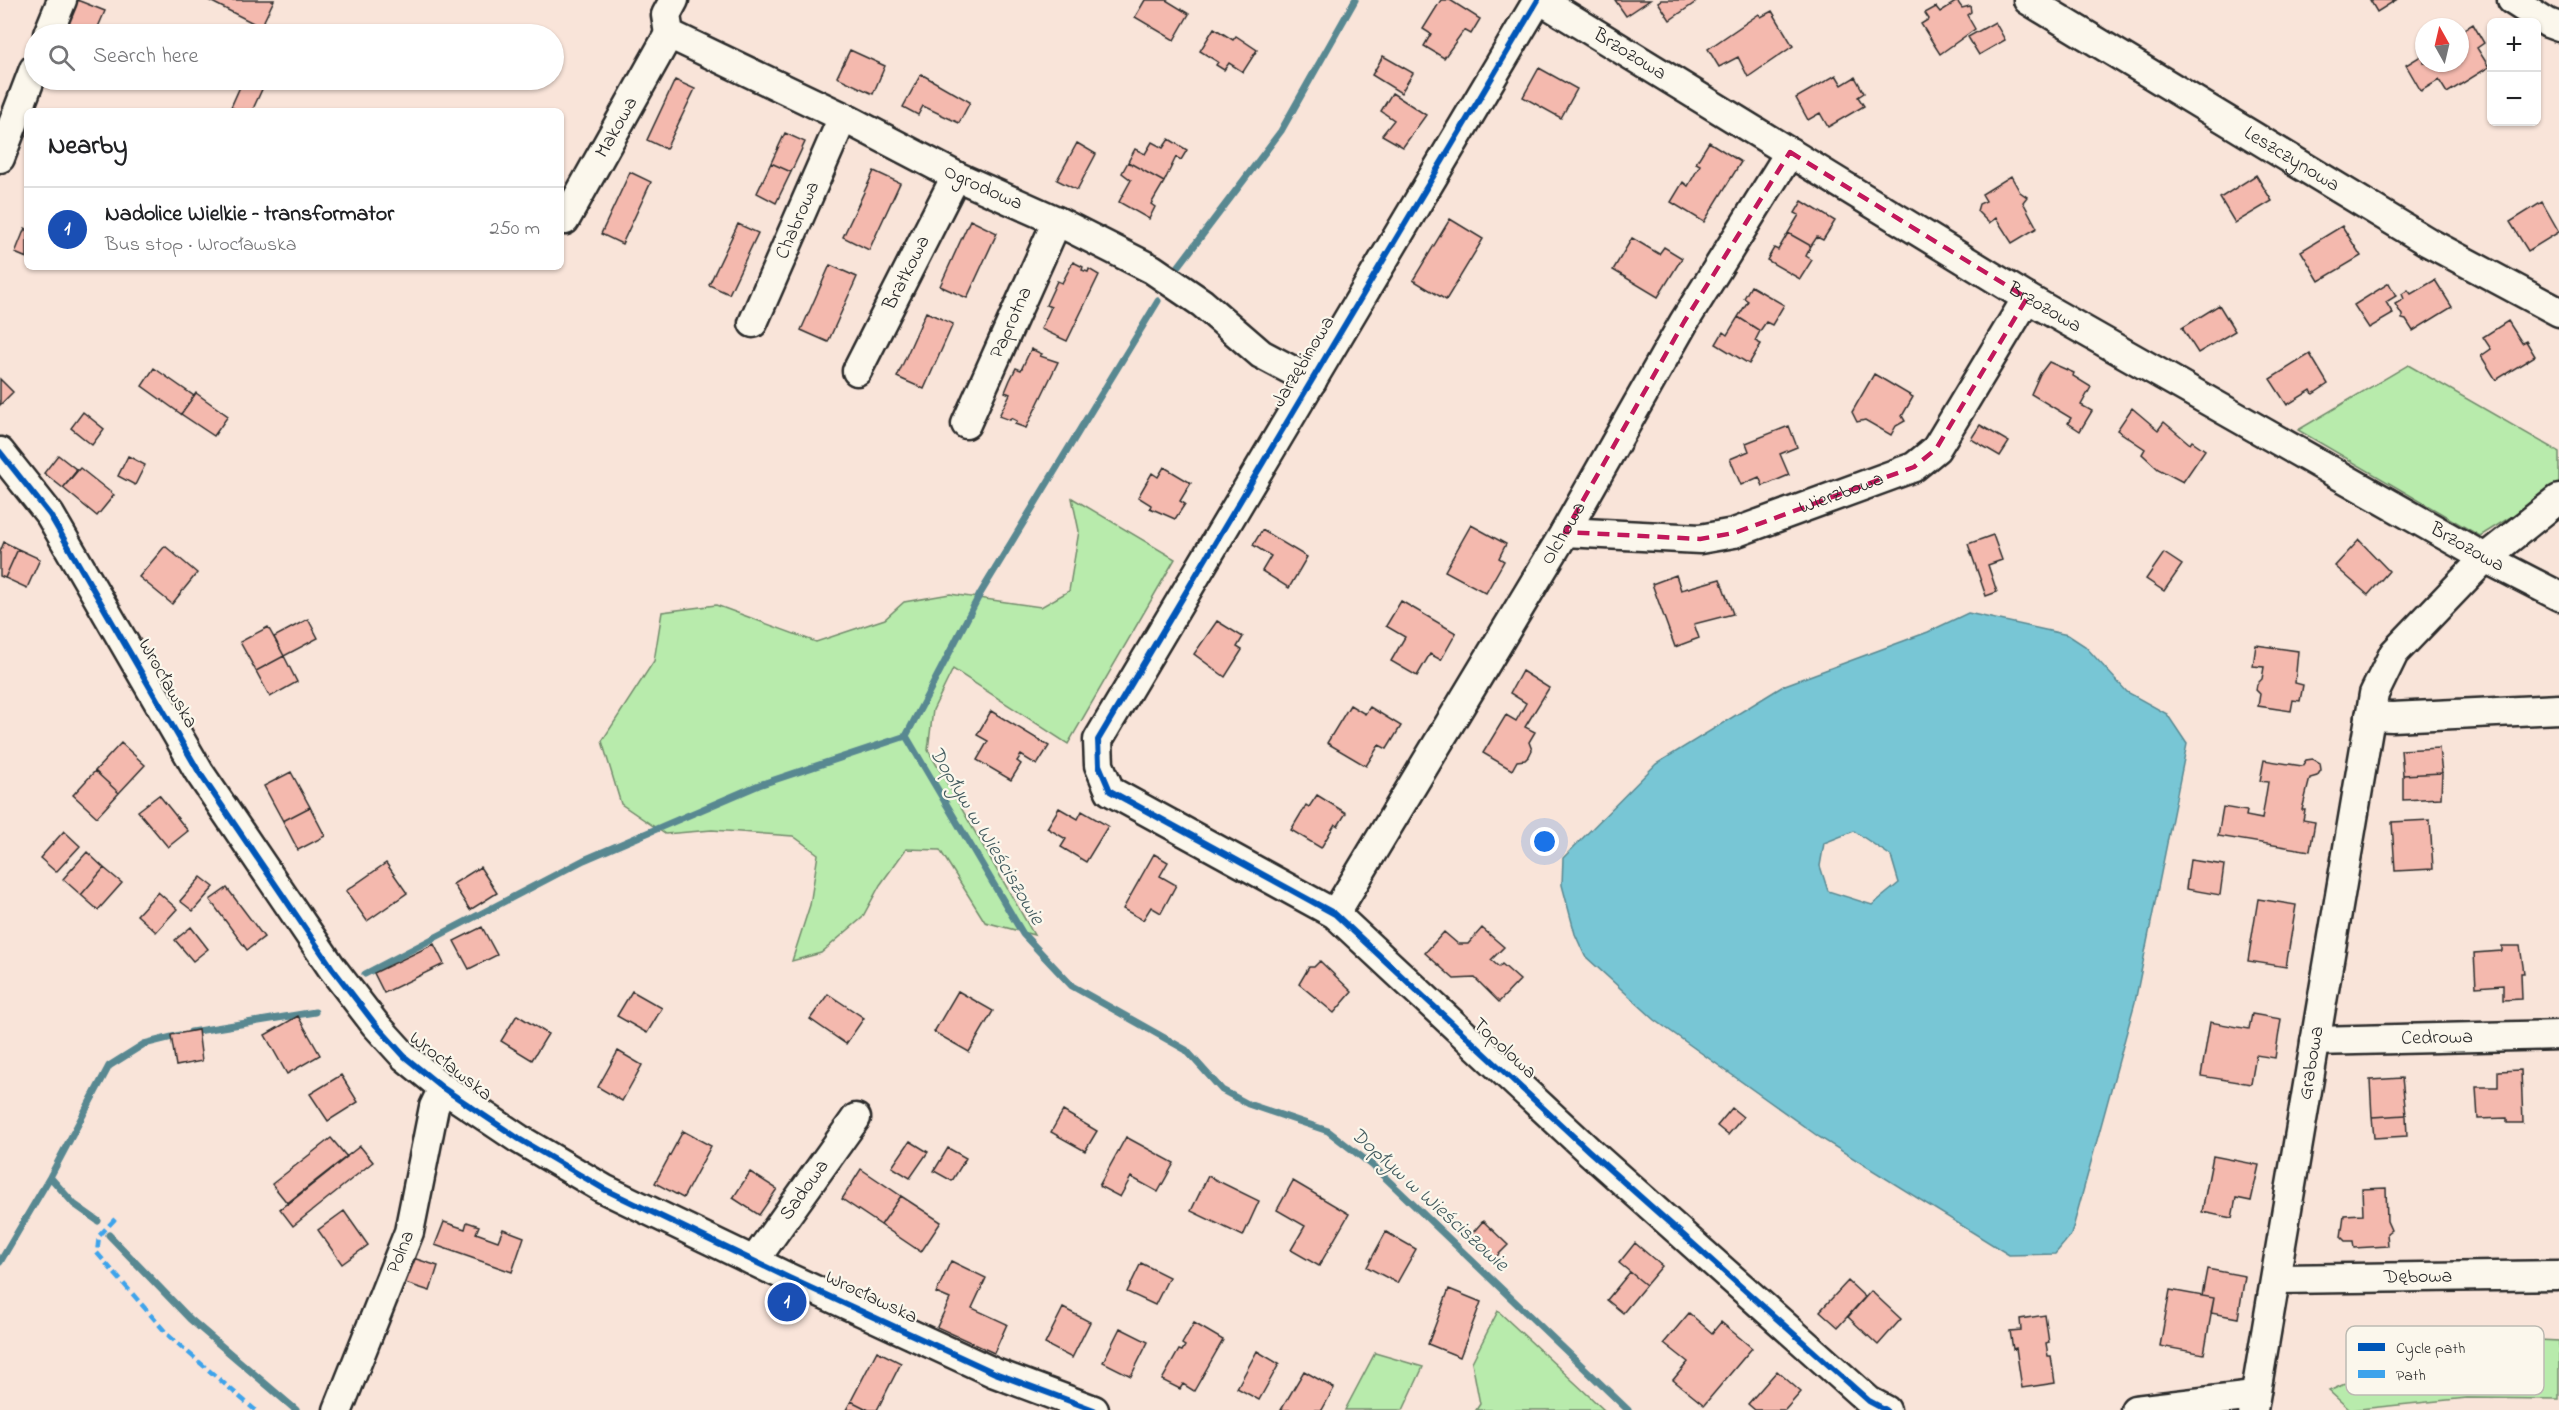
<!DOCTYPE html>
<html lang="en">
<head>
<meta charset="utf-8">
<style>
	:root { --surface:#fff; --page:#f2f2f2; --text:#202124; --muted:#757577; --line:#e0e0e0; --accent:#0b8043 }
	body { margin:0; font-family:"Indie Flower",sans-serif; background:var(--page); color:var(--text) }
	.controls { position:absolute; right:18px; top:18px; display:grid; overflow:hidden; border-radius:9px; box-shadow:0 2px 4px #0004 }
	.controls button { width:54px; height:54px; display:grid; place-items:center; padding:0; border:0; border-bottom:2px solid var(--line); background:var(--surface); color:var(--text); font:30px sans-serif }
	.compass { position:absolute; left:2415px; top:18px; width:54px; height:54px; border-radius:50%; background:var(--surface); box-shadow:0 2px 4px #0004; rotate:352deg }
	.you { position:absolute; left:1545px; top:842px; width:21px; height:21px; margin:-15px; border:4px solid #fff; border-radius:50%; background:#1a73e8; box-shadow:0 0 0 9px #1a73e833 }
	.badge { display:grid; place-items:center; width:39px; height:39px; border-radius:50%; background:var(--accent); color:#fff; font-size:20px; font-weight:700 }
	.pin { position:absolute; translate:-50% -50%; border:3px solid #fff; box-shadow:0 2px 6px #0006 }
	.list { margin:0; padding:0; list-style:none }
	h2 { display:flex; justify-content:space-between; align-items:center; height:78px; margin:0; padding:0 24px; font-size:26px }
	h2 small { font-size:20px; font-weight:400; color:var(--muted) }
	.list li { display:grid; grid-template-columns:39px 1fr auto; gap:18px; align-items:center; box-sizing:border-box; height:84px; padding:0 24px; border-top:2px solid var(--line) }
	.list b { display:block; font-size:22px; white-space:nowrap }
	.list p { margin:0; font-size:20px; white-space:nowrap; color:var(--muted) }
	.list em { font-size:20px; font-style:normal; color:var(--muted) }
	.icon { flex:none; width:33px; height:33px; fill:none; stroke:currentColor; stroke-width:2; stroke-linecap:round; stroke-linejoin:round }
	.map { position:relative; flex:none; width:2559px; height:1410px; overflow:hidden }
	.search { position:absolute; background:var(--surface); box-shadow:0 2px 4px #0004; left:24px; top:24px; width:540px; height:66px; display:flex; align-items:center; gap:15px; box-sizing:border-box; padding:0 21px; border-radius:33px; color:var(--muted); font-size:22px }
	.panel { position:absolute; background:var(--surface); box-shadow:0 2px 4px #0004; left:24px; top:108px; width:540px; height:162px; border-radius:9px }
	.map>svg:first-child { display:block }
</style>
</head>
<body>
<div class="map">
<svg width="2559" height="1410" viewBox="0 0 2559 1410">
	<rect width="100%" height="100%" fill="#f9e4d9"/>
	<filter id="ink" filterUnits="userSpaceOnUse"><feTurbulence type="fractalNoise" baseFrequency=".0167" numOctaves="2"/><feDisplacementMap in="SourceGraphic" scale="12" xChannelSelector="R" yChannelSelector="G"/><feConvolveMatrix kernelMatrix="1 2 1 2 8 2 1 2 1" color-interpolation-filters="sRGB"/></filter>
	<g filter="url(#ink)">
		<path fill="#b8ebac" stroke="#728b6c" stroke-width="1.5" d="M2408 365 2559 452V487L2480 536 2298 430Z
			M1072 498 1175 559 1068 744 953 669 933 710 928 750 1034 935 985 922 940 850 906 849 880 885 862 918 821 953 792 961 810 905 818 854 793 836 712 830 665 834 621 804 602 741 654 661 662 612 716 605 816 642 885 619 904 602 950 594 1041 607 1069 591 1079 531Z
			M1498 1311 1604 1410H1476L1480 1404 1472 1362Z
			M2494 1338 2559 1341V1399L2467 1398 2350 1410 2329 1391 2414 1353Z
			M1375 1353 1423 1367 1403 1410H1345Z"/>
		<path fill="#78c6d5" stroke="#598891" stroke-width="1.5" fill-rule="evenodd" d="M1968 613 2068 635 2085 646 2127 692 2167 714 2187 744 2135 1002 2071 1235 2055 1254 2009 1255 1819 1137 1655 1020 1585 956 1575 934 1562 885 1563 858 1656 764 1785 685 1928 632ZM1854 831 1891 856 1899 883 1872 905 1828 891 1820 866 1824 843Z"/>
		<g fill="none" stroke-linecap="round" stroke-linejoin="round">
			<path stroke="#598891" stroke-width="7" d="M1175 271 1281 131 1355 0
				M1158 301 980 594 906 736 1023 934 1072 986 1186 1050 1222 1090 1248 1104 1328 1131 1372 1165 1628 1410
				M365 974 584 860 759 785 906 736
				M191 1032 315 1012
				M50 1177 74 1204 98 1221
				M109 1235 190 1319 296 1410
				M0 1262 50 1177 109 1066 144 1044 180 1035"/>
		</g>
		<path fill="#f4b9ae" stroke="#2b2b2b" stroke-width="1.5" d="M77 0 105 11 95 34H88L66 24Z
			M208 0H274L261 27Z
			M1145 0H1166L1189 14 1174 40 1135 17Z
			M1441 0H1450L1480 19 1471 34 1464 30 1444 58 1424 46 1431 34 1423 29Z
			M1615 0H1650L1626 16Z
			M1661 0H1695L1696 2 1670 20 1658 2Z
			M2370 0H2396L2377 12Z
			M1957 1 1962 8 1970 6 1971 12 1967 15 1975 29 1940 54 1921 24 1929 19 1925 13 1936 7 1940 12Z
			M1772 11 1793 46 1748 77 1738 57 1719 67 1708 49 1759 14 1761 17Z
			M1995 22 2005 40 1979 55 1968 37Z
			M2473 24 2484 43 2477 48 2489 67 2447 93 2439 80 2421 91 2406 65 2424 54V63H2460V32Z
			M1214 28 1233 40 1236 36 1257 50 1243 72 1229 63 1224 70 1216 65 1218 62 1200 51Z
			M850 50 885 66 873 94 837 77Z
			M1383 56 1413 73 1401 93 1372 75Z
			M1539 68 1577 89 1561 118 1523 97Z
			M921 74 970 102 959 123 923 106 918 115 903 107Z
			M1836 75 1842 85 1855 77 1864 93 1858 97 1864 106 1828 127 1820 113 1808 120 1796 98Z
			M243 80 264 85 252 111H239L231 107Z
			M675 80 695 89 666 149 647 140Z
			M1392 93 1426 115 1403 147 1382 135 1394 120 1381 111Z
			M785 133 805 142 791 172 771 163Z
			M1169 139 1187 150 1181 160 1176 157 1164 182 1128 162 1135 149 1145 154 1152 142 1163 148Z
			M1709 142 1741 162 1704 222 1671 202 1683 182 1688 186 1700 165 1696 163Z
			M1077 143 1096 154 1077 190 1057 180Z
			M1128 162 1164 182 1151 204 1155 207 1149 219 1119 202 1131 180 1122 173Z
			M771 163 791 172 776 203 757 193Z
			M874 171 900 183 869 250 843 237Z
			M630 172 651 182 622 244 601 234Z
			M2256 175 2272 201 2235 223 2220 198Z
			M2011 176 2020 192 2027 197 2023 202 2037 228 2012 243 1996 218 1989 223 1977 211 1979 204 1986 201 1982 194Z
			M1802 201 1835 221 1823 240 1817 237 1811 246 1788 233 1799 215 1795 213Z
			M2542 202 2559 232 2528 251 2510 222Z
			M1450 219 1483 239 1446 300 1413 280Z
			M970 220 997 233 967 298 940 286Z
			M738 224 758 233 729 294 709 285Z
			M2342 226 2361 256 2319 281 2301 251Z
			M25 228 27 229V258L15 253Z
			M1788 233 1811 246 1806 256 1812 260 1800 279 1767 260 1774 248 1778 250Z
			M1632 238 1659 254 1664 247 1682 258 1658 297 1613 270Z
			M1073 262 1083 267 1082 270 1088 272 1089 269 1099 275 1067 341 1041 329 1051 307 1046 305 1057 281 1062 283Z
			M830 265 857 277 828 342 801 330Z
			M2435 280 2452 307 2413 331 2406 320 2402 319V315L2395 304 2404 299 2402 294 2408 290 2411 294Z
			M2389 283 2396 296 2386 302 2393 314 2369 328 2354 305Z
			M1751 286 1784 305 1772 325 1766 322 1760 331 1738 317 1748 301 1744 298Z
			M2219 305 2235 331 2198 353 2182 328Z
			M926 312 953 324 924 389 897 377Z
			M1738 317 1760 331 1755 341 1761 344 1749 364 1716 344 1723 332 1727 335Z
			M2508 321 2522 343 2526 341 2535 356 2496 380 2481 356 2491 349 2483 337Z
			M1031 349 1042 354 1040 356 1058 362 1026 428 1015 424 1017 421 1011 418 1010 420 999 416 1010 394 1005 392 1010 380 1016 368 1021 370Z
			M2310 354 2328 384 2313 394 2311 390 2287 405 2270 379Z
			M2049 362 2074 373 2073 376 2091 387 2081 405 2092 411 2080 431 2068 423 2071 418 2031 394 2040 374Z
			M154 368 194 396 181 414 142 386Z
			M1874 374 1913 397 1902 416 1905 421 1896 426 1891 435 1865 420 1857 422 1852 412Z
			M0 379 13 392 0 405Z
			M196 393 228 416 214 436 181 414Z
			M2132 408 2158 430 2164 422 2190 444 2192 441 2205 450 2183 482 2158 469 2142 454 2145 449 2117 430Z
			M83 412 104 429 92 445 71 428Z
			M1980 425 2009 442 2000 456 1971 439Z
			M1789 426 1797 447 1780 454 1789 475 1763 486 1759 477 1741 485 1730 459 1749 451 1746 443Z
			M58 455 77 470 63 488 44 473Z
			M128 456 145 465 135 485 118 476Z
			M1164 467 1191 483 1180 501 1185 504 1175 519 1150 508 1151 505 1138 497 1152 473 1158 477Z
			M80 468 114 495 97 516 63 488Z
			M1471 525 1506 544 1499 558 1504 561 1486 593 1445 571Z
			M1262 530 1307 557 1289 588 1262 571 1271 556 1253 545Z
			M1993 535 2002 560 1988 565 1997 592 1986 596 1968 544Z
			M2359 540 2389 571 2368 595 2335 566Z
			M4 542 18 549 5 578 0 576V552Z
			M165 546 197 573 172 604 139 577Z
			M18 549 40 559 27 588 5 578Z
			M2164 553 2182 565 2164 591 2146 579Z
			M1676 575 1681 590 1720 579 1733 614 1694 624 1699 638 1675 647 1652 584Z
			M1401 601 1456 633 1441 660 1430 654 1417 676 1391 661 1405 637 1386 626Z
			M308 619 318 638 284 656 274 637Z
			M1217 621 1243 637 1237 647 1242 650 1225 677 1194 654Z
			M268 627 284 656 256 671 240 642Z
			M2256 645 2298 651 2295 683 2303 685 2300 701 2293 700 2291 711 2258 706 2260 694 2256 690 2257 684 2262 679 2264 667 2253 666Z
			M284 656 297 682 270 697 256 671Z
			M1522 671 1549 688 1525 727 1535 732 1529 742 1532 750 1529 756 1525 760 1517 761 1512 770 1483 753 1506 715 1516 721 1526 703 1510 693Z
			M1350 705 1365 714 1370 707 1401 726 1387 749 1379 745 1366 766 1327 743Z
			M991 711 1049 746 1037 765 1021 755 1017 761 1021 764 1011 780 977 760 988 741 977 735Z
			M121 743 145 765 119 793 95 771Z
			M2439 748 2442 773 2403 775 2401 750Z
			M2313 759 2320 763 2321 770 2317 776 2310 778 2302 810H2305L2303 820 2315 822 2310 851 2218 836 2223 807 2247 811 2246 816 2262 819 2268 782 2260 781 2264 760 2302 766 2306 760Z
			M95 771 119 793 97 817 73 795Z
			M291 772 310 807 283 821 264 786Z
			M2442 773 2441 798 2403 800V775Z
			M159 795 188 831 168 847 138 811Z
			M1317 795 1346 813 1338 826 1335 824 1321 848 1291 830 1306 805 1309 807Z
			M310 807 325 836 298 850 283 821Z
			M1059 808 1078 819 1082 811 1108 826 1086 862 1061 847 1066 839 1047 828Z
			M2430 820 2433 869 2395 871 2392 822Z
			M64 831 80 846 56 872 40 858Z
			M87 852 104 868 81 895 63 879Z
			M1154 854 1168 862 1160 876 1176 885 1161 913 1151 907 1143 920 1123 909Z
			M2190 860 2224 865 2220 895 2186 889Z
			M386 863 407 893 367 921 346 891Z
			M480 867 497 893 470 910 453 884Z
			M104 868 122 883 98 910 81 895Z
			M201 877 214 887 193 911 180 901Z
			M227 888 264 937 247 950 210 900Z
			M158 892 177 909 156 932 137 915Z
			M2258 899 2296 905 2286 967 2248 961Z
			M191 927 208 949 193 961 175 940Z
			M482 927 497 955 469 969 454 941Z
			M1482 928 1504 947 1491 960 1499 967 1502 964 1520 980 1499 1002 1475 978 1454 979 1425 953 1444 932 1458 944H1468Z
			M434 944 444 964 384 993 374 973Z
			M2502 946H2520L2524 973H2521L2522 999 2503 1000V985L2476 987 2474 953 2502 951Z
			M1320 961 1352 992 1334 1013 1299 984 1309 967H1314Z
			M632 991 662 1008 647 1033 617 1016Z
			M958 991 993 1011 969 1052 934 1032Z
			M828 994 864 1018 846 1044 810 1019Z
			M2252 1014 2281 1019 2275 1058 2256 1055 2251 1084 2201 1076 2210 1022 2249 1029Z
			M517 1015 548 1034 532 1060 501 1041Z
			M298 1016 320 1055 287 1074 265 1035Z
			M198 1030 202 1061 176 1066 171 1035Z
			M618 1051 642 1065 622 1101 598 1087Z
			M2521 1070 2523 1123H2507V1118L2478 1119 2476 1087H2498V1071Z
			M341 1075 358 1102 328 1121 310 1094Z
			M2402 1078 2406 1115 2372 1117 2370 1080Z
			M1732 1108 1743 1117 1728 1135 1717 1126Z
			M1063 1111 1097 1131 1085 1151 1051 1132Z
			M2406 1115 2407 1136 2374 1138 2372 1117Z
			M683 1131 711 1146 683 1198 655 1183Z
			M1126 1137 1174 1163 1158 1192 1131 1177 1120 1197 1099 1186Z
			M331 1138 347 1157 288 1204 272 1184Z
			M910 1141 928 1152 910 1178 892 1167Z
			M360 1146 373 1162 293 1226 280 1209Z
			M948 1148 966 1158 952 1181 934 1171Z
			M2213 1156 2259 1165 2251 1201 2236 1198 2232 1218 2202 1212Z
			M861 1169 901 1196 881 1225 842 1199Z
			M750 1172 777 1189 759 1215 733 1198Z
			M1208 1176 1259 1201 1243 1236 1191 1211Z
			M1293 1181 1349 1214 1319 1266 1291 1250 1305 1226 1277 1210Z
			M2386 1188 2387 1221 2391 1230 2387 1233 2388 1246 2354 1248 2353 1241H2345L2341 1237 2344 1215 2363 1214 2362 1189Z
			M901 1196 941 1222 921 1252 881 1225Z
			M344 1211 368 1245 342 1264 318 1230Z
			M1483 1221 1508 1245 1493 1260 1469 1237Z
			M444 1222 465 1229 467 1222 479 1226 476 1233 498 1241 503 1229 524 1237 512 1272 435 1245Z
			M1386 1232 1416 1249 1397 1283 1367 1267Z
			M1635 1243 1662 1266 1646 1285 1619 1263Z
			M413 1258 438 1266 430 1291 405 1283Z
			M951 1261 986 1278 972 1308 1007 1324 994 1353 937 1327 950 1299 936 1293Z
			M1141 1263 1169 1277 1155 1305 1127 1292Z
			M2207 1269 2245 1276 2238 1318 2211 1313 2214 1298 2202 1296Z
			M1630 1272 1646 1285 1623 1313 1607 1300Z
			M1848 1281 1865 1297 1838 1327 1820 1311Z
			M1449 1289 1481 1302 1460 1357 1428 1344Z
			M2170 1290 2214 1298 2204 1354 2160 1346Z
			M1871 1291 1901 1319 1878 1345 1848 1317Z
			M1063 1308 1090 1322 1072 1358 1045 1344Z
			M1689 1313 1712 1333 1721 1322 1752 1348 1704 1405 1673 1380 1688 1362 1664 1343Z
			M2045 1315 2049 1343 2046 1344 2048 1356H2051L2055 1383 2022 1388 2016 1348 2013 1349 2010 1331 2021 1330 2020 1319Z
			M1194 1323 1223 1340 1194 1391 1183 1384 1180 1389 1162 1380 1179 1350 1182 1351 1185 1346 1182 1344Z
			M1120 1328 1148 1342 1131 1376 1103 1362Z
			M877 1351 901 1363 877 1410H869L851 1401Z
			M1257 1351 1279 1364 1259 1400 1237 1388Z
			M1304 1371 1334 1388 1322 1410H1281Z
			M1777 1371 1801 1392 1785 1410H1755L1748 1404Z
			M851 1401 869 1410H846Z"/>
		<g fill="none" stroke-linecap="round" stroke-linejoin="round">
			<defs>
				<g id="minor">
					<path id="s1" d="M674 0 666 15 669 34 843 117 956 176 1057 221 1152 269 1202 303 1261 354 1312 381"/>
					<path d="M1538 0 1098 740 1099 765 1110 791 1335 914 1589 1151 1869 1401 1886 1410"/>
					<path id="s2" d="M1541 0 2027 298 2485 558 2559 596"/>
					<path id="s3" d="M2028 0 2428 242 2559 312"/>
					<path d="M2512 0 2548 23 2559 27"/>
					<path d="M48 34 62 0"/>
					<path d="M0 158 34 69"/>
					<path id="s4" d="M565 220 669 34"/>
					<path id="s5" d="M753 323 843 117"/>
					<path id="s6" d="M857 371 956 176"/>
					<path id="s7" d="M966 424 1057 221"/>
					<path d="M0 452 50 515 199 772 332 968 375 1024 405 1057 443 1088 519 1139 604 1189 789 1278 995 1373 1094 1410"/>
					<path id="s8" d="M1565 532 1700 539 1734 533 1914 467 1936 449 2027 298"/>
					<path d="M2370 716 2392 717 2559 709"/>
					<path id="s9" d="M1335 914 1565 532 1684 322 1790 152"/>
					<path id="s10" d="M2315 1041 2559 1035"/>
					<path id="s11" d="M754 1261 856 1118"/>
					<path id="s12" d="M2276 1279 2559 1275"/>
					<path id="s13" d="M338 1410 409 1232 434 1107 443 1088"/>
					<path d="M2135 1410 2254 1396"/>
					<path id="s14" d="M2253 1410 2374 694 2394 653 2485 558 2559 499"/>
				</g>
			</defs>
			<use href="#minor" stroke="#2b2b2b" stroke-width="33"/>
			<use href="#minor" stroke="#fbf7ec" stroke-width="28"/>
			<path stroke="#3ea3eb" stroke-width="4.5" stroke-dasharray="9 4.5" stroke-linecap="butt" d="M115 1219 99 1236 97 1253 169 1336 255 1410"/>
			<defs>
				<path id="cycleway" d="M1538 0 1098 740 1099 765 1110 791 1335 914 1589 1151 1869 1401 1886 1410
					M0 452 50 515 199 772 332 968 375 1024 405 1057 443 1088 519 1139 604 1189 789 1278 995 1373 1094 1410"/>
			</defs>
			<use href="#cycleway" stroke="#fbf7ec" stroke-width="10"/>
			<use href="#cycleway" stroke="#0057b8" stroke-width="6"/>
		</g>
	</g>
	<path fill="none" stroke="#c2185b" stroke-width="4.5" stroke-dasharray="12 8" stroke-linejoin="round" d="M1790 152 2027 298 1936 449 1914 467 1734 533 1700 539 1565 532 1684 322Z"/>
	<g text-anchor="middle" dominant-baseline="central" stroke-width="4.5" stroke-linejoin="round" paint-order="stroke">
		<g font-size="20" fill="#2b2b2b" stroke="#fbf7ec">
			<text stroke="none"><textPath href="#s2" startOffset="104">Brzozowa</textPath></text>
			<text stroke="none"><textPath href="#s4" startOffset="106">Makowa</textPath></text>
			<text stroke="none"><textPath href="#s3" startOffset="308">Leszczynowa</textPath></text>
			<text stroke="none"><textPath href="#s1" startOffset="386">Ogrodowa</textPath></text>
			<text stroke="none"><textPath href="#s5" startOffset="112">Chabrowa</textPath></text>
			<text stroke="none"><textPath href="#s6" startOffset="110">Bratkowa</textPath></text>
			<text stroke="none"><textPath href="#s2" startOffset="590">Brzozowa</textPath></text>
			<text stroke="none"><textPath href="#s7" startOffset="111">Paprotna</textPath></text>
			<text transform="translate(1304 362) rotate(-59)">Jarzębinowa</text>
			<text stroke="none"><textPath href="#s8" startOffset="284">Wierzbowa</textPath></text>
			<text stroke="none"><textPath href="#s9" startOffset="444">Olchowa</textPath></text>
			<text stroke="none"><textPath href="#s2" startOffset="1076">Brzozowa</textPath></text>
			<text transform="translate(167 684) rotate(60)">Wrocławska</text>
			<text stroke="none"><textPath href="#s10" startOffset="122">Cedrowa</textPath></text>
			<text transform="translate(1504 1049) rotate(43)">Topolowa</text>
			<text stroke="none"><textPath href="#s14" startOffset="352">Grabowa</textPath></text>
			<text transform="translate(450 1067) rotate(38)">Wrocławska</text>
			<text stroke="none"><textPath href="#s11" startOffset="87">Sadowa</textPath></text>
			<text stroke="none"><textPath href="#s13" startOffset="170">Polna</textPath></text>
			<text stroke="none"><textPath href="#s12" startOffset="142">Dębowa</textPath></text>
			<text transform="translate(871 1298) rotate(25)">Wrocławska</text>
		</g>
		<g font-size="21" font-style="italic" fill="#425a5e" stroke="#fbf7ec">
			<text transform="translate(986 836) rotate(59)">Dopływ w Wieściszowie</text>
			<text transform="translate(1429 1200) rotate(42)">Dopływ w Wieściszowie</text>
		</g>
	</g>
	<rect x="2346" y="1326" width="198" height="69" rx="9" fill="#fbf7ec" stroke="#bdbab2" stroke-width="1.5"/>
	<rect x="2358" y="1343" width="27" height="8" fill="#0057b8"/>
	<rect x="2358" y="1370" width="27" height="8" fill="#3ea3eb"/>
	<g font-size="16" fill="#2b2b2b">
		<text x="2396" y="1353">Cycle path</text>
		<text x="2396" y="1380">Path</text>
	</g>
</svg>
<div class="controls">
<button>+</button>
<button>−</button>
</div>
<svg class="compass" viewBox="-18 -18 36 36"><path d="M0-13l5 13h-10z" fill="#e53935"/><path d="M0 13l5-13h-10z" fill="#757577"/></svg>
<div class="you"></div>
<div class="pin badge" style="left:787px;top:1302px;background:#1a4fb4">1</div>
<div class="search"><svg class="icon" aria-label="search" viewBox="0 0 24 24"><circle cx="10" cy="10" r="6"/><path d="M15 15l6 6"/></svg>Search here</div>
<section class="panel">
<h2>Nearby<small></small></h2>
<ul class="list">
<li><span class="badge" style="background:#1a4fb4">1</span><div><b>Nadolice Wielkie – transformator</b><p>Bus stop · Wrocławska</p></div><em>250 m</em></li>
</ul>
</section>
</div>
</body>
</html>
